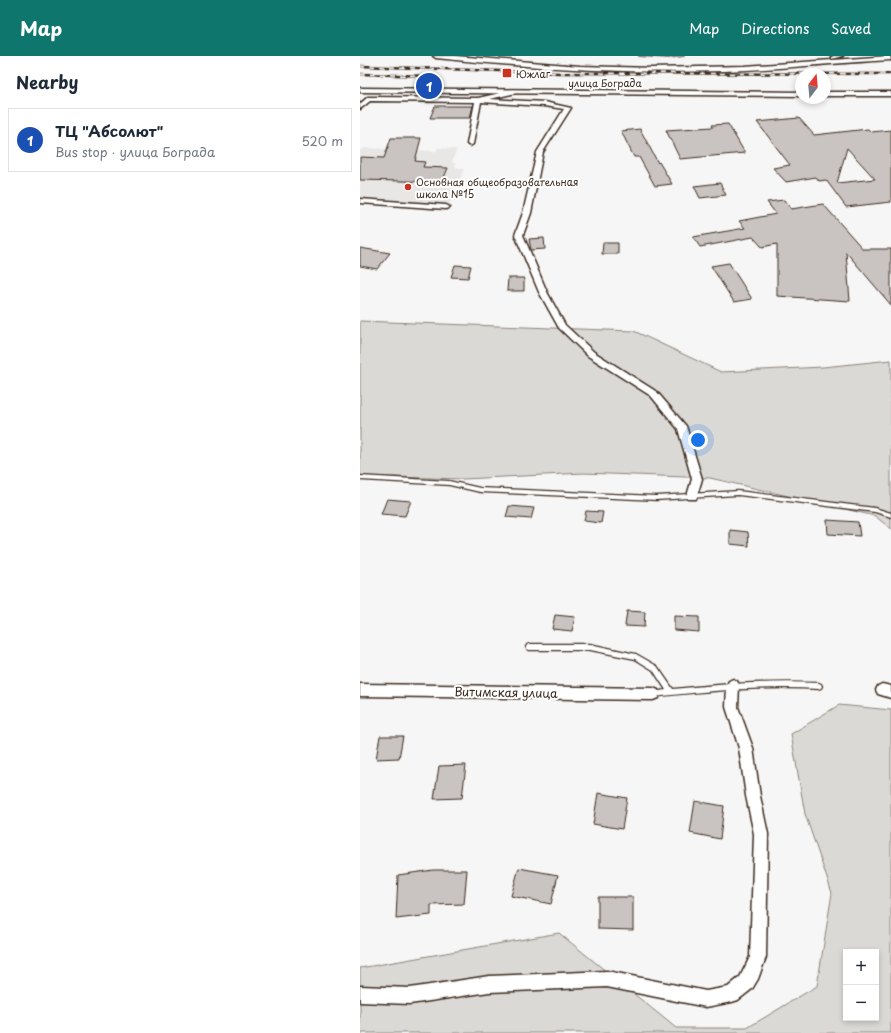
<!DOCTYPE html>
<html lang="en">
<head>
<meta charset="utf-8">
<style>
	:root { --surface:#fff; --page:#f6f6f7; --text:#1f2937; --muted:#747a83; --line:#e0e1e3; --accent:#0f766e }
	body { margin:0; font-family:"Playpen Sans",sans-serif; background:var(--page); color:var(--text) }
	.controls { position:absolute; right:12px; bottom:12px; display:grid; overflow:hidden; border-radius:0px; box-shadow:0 2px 6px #0003 }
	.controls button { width:36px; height:36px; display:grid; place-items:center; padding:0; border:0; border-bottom:1px solid var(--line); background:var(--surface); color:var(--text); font:20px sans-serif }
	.compass { position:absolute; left:435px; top:12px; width:36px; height:36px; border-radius:50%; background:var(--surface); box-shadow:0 2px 6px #0003; rotate:16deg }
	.you { position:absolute; left:338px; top:384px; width:14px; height:14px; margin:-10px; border:3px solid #fff; border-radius:50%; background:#1a73e8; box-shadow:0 0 0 6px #1a73e833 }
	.badge { display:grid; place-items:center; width:26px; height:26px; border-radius:50%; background:var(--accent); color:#fff; font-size:13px; font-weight:700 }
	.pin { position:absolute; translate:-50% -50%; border:2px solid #fff; box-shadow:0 1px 4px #0006 }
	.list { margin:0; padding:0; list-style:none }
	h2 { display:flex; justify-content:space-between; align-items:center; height:52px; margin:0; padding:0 16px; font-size:17px }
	h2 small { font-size:13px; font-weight:400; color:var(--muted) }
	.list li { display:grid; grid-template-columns:26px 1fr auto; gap:12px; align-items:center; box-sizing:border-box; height:64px; margin:0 8px 8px; padding:0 8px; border:1px solid var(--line); border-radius:0px }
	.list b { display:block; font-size:15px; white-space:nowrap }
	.list p { margin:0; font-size:13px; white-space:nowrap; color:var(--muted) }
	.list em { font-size:13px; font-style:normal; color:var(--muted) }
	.map { position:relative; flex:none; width:531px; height:977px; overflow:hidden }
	header { display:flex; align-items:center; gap:24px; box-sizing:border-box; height:56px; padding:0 20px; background:var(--accent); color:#fff }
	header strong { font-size:19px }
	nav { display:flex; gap:22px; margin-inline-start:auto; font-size:14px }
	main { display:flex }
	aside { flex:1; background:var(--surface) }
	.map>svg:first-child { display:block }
</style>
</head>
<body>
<header>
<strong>Map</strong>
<nav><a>Map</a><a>Directions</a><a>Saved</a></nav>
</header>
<main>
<aside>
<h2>Nearby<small></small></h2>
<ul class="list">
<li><span class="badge" style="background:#1a4fb4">1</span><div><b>ТЦ &quot;Абсолют&quot;</b><p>Bus stop · улица Бограда</p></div><em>520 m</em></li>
</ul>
</aside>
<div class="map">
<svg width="531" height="977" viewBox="0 0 531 977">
	<rect width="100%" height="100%" fill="#f7f6f6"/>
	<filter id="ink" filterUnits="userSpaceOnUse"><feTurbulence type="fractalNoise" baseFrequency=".025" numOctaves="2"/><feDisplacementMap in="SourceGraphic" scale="8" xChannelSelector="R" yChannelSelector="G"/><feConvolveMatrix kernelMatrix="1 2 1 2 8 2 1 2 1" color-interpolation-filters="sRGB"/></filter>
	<g filter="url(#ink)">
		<path fill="#e9e7e6" d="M6 92 76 95 78 92 97 93 92 106 96 108 95 111 104 113 89 151 0 144V94Z"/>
		<path fill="#dbd9d6" stroke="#8b827a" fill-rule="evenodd" d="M0 265 274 275 361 316 463 311 531 304V473L515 460 350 422 224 417 103 423 0 420Z
			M479 649 531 654V977H0V912L199 877 316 972H387L457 930 472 837 445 758 431 678ZM486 896H516V962H486Z"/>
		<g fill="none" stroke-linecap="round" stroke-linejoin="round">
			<path stroke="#847972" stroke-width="2" d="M279 0 308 2 324 0"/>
		</g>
		<path fill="#c9c3c1" stroke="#3b2a1e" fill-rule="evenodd" d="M75 50H113L110 62H70Z
			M439 62 454 79 508 73 511 76 531 74V146L486 151 466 124 459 125 456 121 426 126 413 112 430 109 397 66ZM487 92 515 123 477 127Z
			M368 68 385 97 320 103 306 74 353 71 352 69Z
			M280 73 298 107 299 106 312 128 295 130 279 101H274L261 75Z
			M31 82H61L55 105 65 106 63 111 88 112 82 126 0 124V101L24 102Z
			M360 127 366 139 340 142 334 130Z
			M424 144 431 153 463 148 503 193H531V249L486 196 490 245 417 240V188L402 191 393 181 340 191 333 181 385 172 379 165 416 158 407 146Z
			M184 182 185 193 171 194 169 183Z
			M243 187H258V198H242Z
			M0 192 30 197 17 213 0 210Z
			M369 207 392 243 374 246 351 210Z
			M95 209 111 210 108 222 91 221Z
			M148 222H164V235H147Z
			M27 443 51 445 45 460 21 458Z
			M149 450 174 452 171 463 146 461Z
			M226 455 243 456 241 467 224 465Z
			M467 464 498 466 500 480 468 478Z
			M370 474 388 476 389 490 370 488Z
			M267 555 285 556 284 571 265 570Z
			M195 559 215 561 212 575 192 573Z
			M314 560 339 561V576L314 574Z
			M20 680H43L39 702 16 703Z
			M106 709 102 742 74 743 79 710Z
			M238 737 267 742 262 773 233 768Z
			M335 745 364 750 360 783 330 777Z
			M159 812 198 819 191 848 151 840Z
			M73 814H107L104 848 71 849V859L36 863 38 819Z
			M238 841H273V874L238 873Z"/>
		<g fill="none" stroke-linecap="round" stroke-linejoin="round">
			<defs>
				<path id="service" d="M0 420 89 425 120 432 296 440 378 435 515 452 531 457V461L515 456 378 439 296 444 120 436 89 429 0 424Z
					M169 588H230L276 598 297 610 313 633C361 628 410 625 459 627L461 628 462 630 461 632 459 633C403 630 348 635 293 641L291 640 290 638 291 636 306 634 293 614 275 603 230 594H169L167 593 166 591 167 589Z"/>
				<path id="minor" d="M474 0H483L471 3V1Z
					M154 34 157 36 156 37 130 43 184 46 211 52 183 96 171 157 163 179 187 236 205 269 234 296 297 336 326 370 342 423 336 443H328L327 440 332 423 318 373 291 340 228 300 199 272 179 236 155 179 163 157 177 96 204 53 184 50 121 46 113 88 110 90 107 88 115 46 10 45 0 53V48L8 41 118 42Z
					M0 143 86 149 90 151 86 153 0 147Z
					M373 623 377 625 379 629 378 651 393 692 400 740 408 778 406 901 398 923 392 933 378 944 372 946 346 951 247 931 129 936 50 948 0 946V930L50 932 129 920 247 915 346 935 368 931 380 921 390 901 394 778 386 740 379 692 366 651 367 629 369 625Z
					M0 628 293 632 298 634 299 638 298 642 293 644 0 640Z
					M522 628 531 630V642L518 638 516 634 518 630Z"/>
				<path id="tertiary" d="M73 0H95L220 10 292 12 385 10 530 0 531 4C475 7 420 13 364 15 268 18 172 12 76 2Z"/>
				<path id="secondary" d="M0 32 441 36V40L0 36Z
					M465 36H531V40H465Z"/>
			</defs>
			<use href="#service" stroke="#3b2a1e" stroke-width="2.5"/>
			<use href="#minor" stroke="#3b2a1e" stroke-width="3"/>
			<use href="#tertiary" stroke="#3b2a1e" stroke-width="3"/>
			<use href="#secondary" stroke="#3b2a1e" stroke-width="3"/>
			<use href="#service" fill="#fff" fill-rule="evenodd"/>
			<use href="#minor" fill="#fff" fill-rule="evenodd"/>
			<use href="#tertiary" fill="#fff" fill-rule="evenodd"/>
			<use href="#secondary" fill="#fff" fill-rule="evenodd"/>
			<defs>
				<path id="rail" d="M0 10 199 17 531 18
					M0 18 70 20"/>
			</defs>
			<use href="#rail" stroke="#3b2a1e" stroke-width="2.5"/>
			<use href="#rail" stroke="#fff" stroke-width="1.5" stroke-dasharray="5" stroke-linecap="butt"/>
		</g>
	</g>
	<g fill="#c8321e" stroke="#fff" stroke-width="1.5">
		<rect x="142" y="12" width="10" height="10" rx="2"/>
		<circle cx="48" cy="131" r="4"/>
	</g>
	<g text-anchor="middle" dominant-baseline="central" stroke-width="4" stroke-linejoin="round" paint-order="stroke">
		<g font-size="10" fill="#3b2a1e" stroke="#fff" text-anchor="start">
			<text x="156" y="17">Южлаг</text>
			<text x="56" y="125">Основная общеобразовательная<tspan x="56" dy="12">школа №15</tspan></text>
		</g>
		<g font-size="10" fill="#3b2a1e" stroke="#fff">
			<text x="245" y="26">улица Бограда</text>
		</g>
		<g font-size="12" fill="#3b2a1e" stroke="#fff">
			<text transform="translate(146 636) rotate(1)">Витимская улица</text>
		</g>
	</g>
</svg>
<div class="controls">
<button>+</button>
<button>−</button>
</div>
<svg class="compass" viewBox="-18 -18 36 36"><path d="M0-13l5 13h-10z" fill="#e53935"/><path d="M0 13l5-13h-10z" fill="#747a83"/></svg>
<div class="you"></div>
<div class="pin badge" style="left:69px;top:30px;background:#1a4fb4">1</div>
</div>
</main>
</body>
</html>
